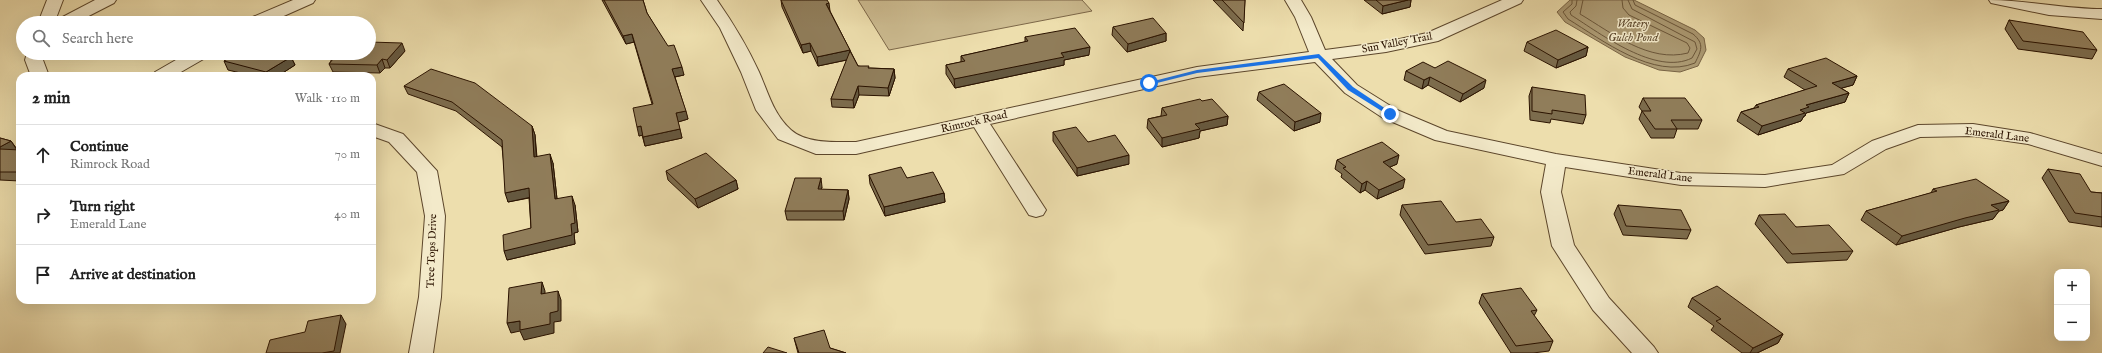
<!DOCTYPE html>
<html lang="en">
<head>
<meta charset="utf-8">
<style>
	:root { --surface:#fff; --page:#f6f6f6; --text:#222; --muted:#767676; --line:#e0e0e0 }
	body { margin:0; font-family:"IM FELL English",serif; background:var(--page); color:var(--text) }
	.controls { position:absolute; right:12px; bottom:12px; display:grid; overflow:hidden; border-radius:8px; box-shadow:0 4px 16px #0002 }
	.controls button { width:36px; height:36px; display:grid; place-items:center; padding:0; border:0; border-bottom:1px solid var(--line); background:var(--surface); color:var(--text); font:20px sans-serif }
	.stop { position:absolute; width:12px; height:12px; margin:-9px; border:3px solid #1a73e8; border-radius:50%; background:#fff }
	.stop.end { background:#1a73e8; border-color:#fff; box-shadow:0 1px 4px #0008 }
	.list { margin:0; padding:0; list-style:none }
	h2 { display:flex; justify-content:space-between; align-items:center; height:52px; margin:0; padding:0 16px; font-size:17px }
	h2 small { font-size:13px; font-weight:400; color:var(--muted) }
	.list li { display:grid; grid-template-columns:26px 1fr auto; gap:12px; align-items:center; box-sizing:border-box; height:60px; padding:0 16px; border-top:1px solid var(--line) }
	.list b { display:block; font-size:15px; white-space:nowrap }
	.list p { margin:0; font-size:13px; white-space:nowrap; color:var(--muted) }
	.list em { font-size:13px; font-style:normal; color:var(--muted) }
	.icon { flex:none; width:22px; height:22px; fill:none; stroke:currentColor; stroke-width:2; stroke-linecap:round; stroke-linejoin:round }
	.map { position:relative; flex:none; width:2102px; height:353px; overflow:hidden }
	.search { position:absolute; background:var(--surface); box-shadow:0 4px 16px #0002; left:16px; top:16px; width:360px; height:44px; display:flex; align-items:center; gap:10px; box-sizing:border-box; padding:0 14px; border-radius:22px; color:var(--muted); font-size:15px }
	.panel { position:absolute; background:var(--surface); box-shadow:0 4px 16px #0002; left:16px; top:72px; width:360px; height:232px; border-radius:12px }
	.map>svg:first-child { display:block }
</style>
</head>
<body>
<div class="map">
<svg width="2102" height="353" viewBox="0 0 2102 353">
	<rect width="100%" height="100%" fill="#eddead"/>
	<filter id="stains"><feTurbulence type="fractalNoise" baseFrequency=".005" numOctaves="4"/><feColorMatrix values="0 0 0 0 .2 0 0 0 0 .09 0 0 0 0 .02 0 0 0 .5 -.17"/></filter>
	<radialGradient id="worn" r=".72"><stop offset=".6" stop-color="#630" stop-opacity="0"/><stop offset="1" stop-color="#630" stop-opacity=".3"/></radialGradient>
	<path fill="#ccbb90" stroke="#7c6748" d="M858 0H1082L1092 11 889 50Z"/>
	<path fill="#ab9972" stroke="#786344" d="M1570 0H1634L1695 30 1704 38 1706 50 1698 66 1680 72 1659 70 1625 57 1565 22 1557 12Z"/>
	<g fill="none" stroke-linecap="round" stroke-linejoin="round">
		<path stroke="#6b5639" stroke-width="1" d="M1572 0V4L1563 12 1568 19C1602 40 1654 80 1695 63 1701 51 1705 44 1693 34L1635 5 1633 0
			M1577 0 1576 6 1570 12 1571 15C1601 34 1656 76 1692 58L1697 49 1695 42 1632 9 1628 0
			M1583 0 1580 14C1612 33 1649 63 1688 53L1690 48 1687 43 1629 15 1623 8 1622 0"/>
		<defs>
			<path id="street" d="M47 0H63L55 21 95 0H116L114 3 75 23H38Z
				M293 0H315L313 3 268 23H246L248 19Z
				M701 0H717C733 23 747 46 759 72 768 92 773 114 791 130 807 144 836 142 856 142L1197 67 1309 52 1295 17 1285 0H1301L1311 17 1325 50 1386 42 1427 33 1502 0H1523L1521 3 1438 41 1386 52 1332 59 1357 85 1397 110 1447 131 1556 154 1681 173 1765 175 1832 165 1872 141 1918 125 1973 124 2030 133 2102 154V166L2028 144 1973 136 1920 137 1886 149 1844 174 1765 187 1681 185 1565 167 1561 192 1574 245 1609 298 1654 347 1658 353H1632L1593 310 1552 246 1541 192 1546 164 1435 140 1383 118 1345 93 1315 62 1197 77 990 124 1046 210 1043 215 1036 217 1029 215 974 127 856 154H816L778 139 756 110 741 72 720 28Z
				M1989 0C2027 0 2064 9 2102 9V19L2049 15 1991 3Z
				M27 53H45L43 60 49 76H31L25 60Z
				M188 53H210L207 57 174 76H152L155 72Z
				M372 123 403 134 437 171 445 216 441 297 433 353H409L419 297 425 216 417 172 389 142 372 136Z"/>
		</defs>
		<use href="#street" stroke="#5c462b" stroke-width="2"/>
		<use href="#street" fill="#f3eaca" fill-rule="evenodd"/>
	</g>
	<path fill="#7c6c4d" stroke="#2b1300" d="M602 0H643L647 13 684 75 675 77 688 119 678 122 682 138 645 146 642 135 639 136 652 104 634 42 626 44Z
		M781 0 830 11 858 66 869 68 894 69 895 78 889 96 859 95 854 108 832 107 831 99 847 60 818 66 811 51 803 53 782 7Z
		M1213 0H1245L1243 31Z
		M1364 0H1411L1410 7 1382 14Z
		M2009 20 2097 50 2092 59 2018 49 2005 29Z
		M1113 27 1166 33V41L1127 52 1112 35Z
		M1025 37 1089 55 1064 60V65L955 88 946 74V65L961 62V56L1025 42Z
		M1527 42 1588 47 1586 56 1556 68 1524 51Z
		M405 51 390 68H385L380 73 333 72 329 64 331 61V59Z
		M291 57 295 65 278 76H253L228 70 224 61Z
		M1435 68 1484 88 1460 102 1428 85 1422 89 1404 80 1406 71Z
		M1788 69 1857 76 1853 85 1841 88 1849 93 1845 102 1806 113 1805 116H1804L1801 121 1758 135 1737 121 1741 112 1754 108 1756 105 1805 90 1784 77Z
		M404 86 532 126 535 135 537 157 553 163 557 199 575 205 578 232 574 233 575 244 507 260 531 228 529 198 508 202 502 147 456 111 408 94Z
		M1532 87 1586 115 1583 124 1551 119 1550 123 1530 120 1529 96Z
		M1259 92 1320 122 1294 131 1257 100Z
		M1643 98 1702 120 1698 129H1677L1674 138H1651L1639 119 1642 111 1639 107Z
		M1202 101 1228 116 1227 125 1200 131 1199 138 1162 147 1147 128 1148 119 1161 116 1162 108Z
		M1053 132 1088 142 1129 164 1077 176 1053 141Z
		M0 138 11 141 17 149 20 150V181L0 180Z
		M1337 160 1397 164 1390 167 1403 188 1377 199 1365 190 1360 193 1341 177 1342 174 1335 169Z
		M2048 169 2091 192 2102 193V227L2069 222 2042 178Z
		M666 171 736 180 738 189 698 208 668 180Z
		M869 175 907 178 944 193 945 202 885 216 870 184Z
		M822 187 821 190H848L849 199 844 220H787L785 211Z
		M1933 189 2009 201 2003 210 1999 211 1993 219 1959 227 1896 245 1861 220 1866 211 1931 193Z
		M1402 205 1494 237 1491 246 1425 254 1400 215Z
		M1618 205 1691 230 1687 239 1623 235 1614 214Z
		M1759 215 1796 227 1853 251 1847 260 1787 263 1755 224Z
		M1482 294 1537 310 1534 316 1553 341 1549 351 1533 353H1511L1479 303Z
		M1692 298 1783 334 1778 343 1757 353H1742L1711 330 1714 326 1688 307Z
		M794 338 830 348 846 353H798Z"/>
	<path fill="#65583f" stroke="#2b1300" d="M1408 0H1411L1410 7 1382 14 1383 6Z
		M829 3 830 11 826 4Z
		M1166 33V41L1127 52 1128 44Z
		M632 34 634 42 626 44 623 36Z
		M402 43 405 51 390 68 387 60Z
		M810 43 811 51 803 53 801 45Z
		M1090 47 1089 55 1064 60V65L955 88 954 79 1061 53Z
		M1588 47 1586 56 1556 68 1558 60Z
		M850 50 851 59 818 66 817 57Z
		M291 57 295 65 278 76H268L266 72Z
		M382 59 385 68 380 73 377 65Z
		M682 67 684 75 674 77 672 69Z
		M894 69 895 78 889 96 888 88Z
		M1857 76 1853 85 1828 92 1832 83Z
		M1430 77 1428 85 1422 89 1424 80Z
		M1486 80 1484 88 1460 102 1463 94Z
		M858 86 859 95 854 108 853 100Z
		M1849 93 1845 102 1806 113 1805 116H1804L1801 121 1758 135 1762 126 1800 110 1806 105Z
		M686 111 688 119 678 122 676 113Z
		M1321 113 1320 122 1294 131 1295 122Z
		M1228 116 1227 125 1200 131 1199 138 1162 147V138L1195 124Z
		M532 126 535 135 537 166 534 157Z
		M641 126 643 135 639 136 637 127Z
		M680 129 682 138 645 146 643 137Z
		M11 141 17 150 0 153V147Z
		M550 154 553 163 558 208 555 199Z
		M1129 155V164L1077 176V168Z
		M1399 155 1397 164 1381 171 1383 162Z
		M821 178 822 187 819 199 818 189Z
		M1405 179 1403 188 1377 199 1379 190Z
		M736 180 738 189 698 208 695 199Z
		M1367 181 1365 190 1360 193 1362 184Z
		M529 188 532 197 508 202 505 193Z
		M848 190 849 199 844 220 843 211Z
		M944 193 945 202 885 216 884 207Z
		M572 196 575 205 578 232 574 233 575 244 507 260 504 251 571 224Z
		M2009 201 2003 210 1999 211 1993 219 1959 227 1896 245 1902 236 1991 205Z
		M542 282 545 291V303L541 294Z
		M558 291 561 300V321L554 322V333L524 340 520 331 511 333 507 323 520 321 550 313Z
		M341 315 346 324 340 353H322Z
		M1783 334 1778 343 1757 353H1750L1753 348Z"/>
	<path fill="#907d5a" stroke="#2b1300" d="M604 0H643L647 13 668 46 674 45 682 67 672 69 686 111 676 113 680 129 643 137 641 126 637 127 633 108 653 104 632 34 623 36Z
		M781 0H827L829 3 826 4 850 50 817 57 810 43 801 45Z
		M1222 0H1245L1244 23Z
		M1376 0H1408L1383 6Z
		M1153 18 1166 33 1128 44 1113 27Z
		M2009 20 2083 32 2097 50 2023 41Z
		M1075 28 1090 47 1061 53 1064 57 954 79 946 65 965 61 961 56 1028 41 1025 37Z
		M1556 30 1588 47 1558 60 1527 42Z
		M369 42 402 43 387 60 382 59 377 65 329 64 333 59H331L337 53H369Z
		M850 51 858 66H869L868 68 894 69 888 88 858 86 853 100 831 99Z
		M238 53H276L291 57 266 72 224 61Z
		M1826 58 1857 76 1832 83 1849 93 1806 105 1809 107 1800 110 1805 113 1762 126 1741 112 1759 107 1756 105 1817 86 1788 69Z
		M1448 61 1486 80 1463 94 1430 77 1424 80 1406 71 1423 62 1435 68Z
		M431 69 475 83 532 126 534 157 550 154 555 199 572 196 575 223 571 224 572 235 504 251 503 235 531 228 529 188 505 193 502 140 452 102 404 86Z
		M1284 84 1321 113 1295 122 1259 92Z
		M1532 87 1585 95 1586 115 1552 110V114L1532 111Z
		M1643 98H1685L1702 120H1671L1677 129H1655L1642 111H1651Z
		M1200 99 1202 101 1212 99 1228 116 1195 124 1200 129 1162 138 1148 119 1167 115 1162 108Z
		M1076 127 1088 142 1115 135 1129 155 1077 168 1053 132Z
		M0 138 11 141 0 147Z
		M1382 142 1399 155 1383 162 1405 179 1379 190 1367 181 1362 184 1343 168 1346 167 1337 160Z
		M0 149 20 150V172H0Z
		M706 153 736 180 695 199 666 171Z
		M901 167 907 178 933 172 944 193 884 207 869 175Z
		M2048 169 2080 174 2091 192 2102 193V217L2075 213Z
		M795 178H821L818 189 848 190 843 211H785Z
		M1976 179 2009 201 1991 205 1999 210 1965 218 1902 236 1866 211 1937 191 1933 189Z
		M1441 201 1456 222 1481 219 1494 237 1428 245 1402 205Z
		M1618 205 1681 210 1691 230 1626 226Z
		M1785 214 1796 227 1829 225 1853 251 1792 254 1759 215Z
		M542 282 541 294 558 291V311L550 313V324L520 330V321L507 323 509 288Z
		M1717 286 1783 334 1753 348 1716 321 1721 319 1692 298Z
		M1521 288 1537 310 1531 311 1553 341 1516 346 1482 294Z
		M341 315 334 351 322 353H266L270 340 305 332 308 321Z
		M824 330 830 348 846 353H799L794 338Z
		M768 347 787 353H763Z"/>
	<path fill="#1a73e8" d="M1319 54 1353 87 1392 113V115H1388L1348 90 1318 58 1197 73 1149 85 1146 83 1197 70Z"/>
	<g text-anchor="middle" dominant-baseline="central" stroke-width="3" stroke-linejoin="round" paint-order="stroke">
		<g font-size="11" fill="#2b1300" stroke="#f3eaca">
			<text transform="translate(1397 43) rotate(-11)">Sun Valley Trail</text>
			<text transform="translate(974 122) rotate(-13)">Rimrock Road</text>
			<text transform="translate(1997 135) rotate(7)">Emerald Lane</text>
			<text transform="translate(1660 175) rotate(7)">Emerald Lane</text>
			<text transform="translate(432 251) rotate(-88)">Tree Tops Drive</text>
		</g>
		<g font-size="12" font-style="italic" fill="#5e492e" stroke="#f3eaca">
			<text x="1633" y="23">Watery<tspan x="1633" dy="14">Gulch Pond</tspan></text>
		</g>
	</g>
	<rect width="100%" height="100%" filter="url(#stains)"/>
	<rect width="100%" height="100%" fill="url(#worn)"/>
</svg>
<div class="controls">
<button>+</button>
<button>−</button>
</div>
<div class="stop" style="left:1149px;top:83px"></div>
<div class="stop end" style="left:1390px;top:114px"></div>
<div class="search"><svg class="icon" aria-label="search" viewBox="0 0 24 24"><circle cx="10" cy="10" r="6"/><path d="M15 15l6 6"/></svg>Search here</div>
<section class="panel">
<h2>2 min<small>Walk · 110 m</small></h2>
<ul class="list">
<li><svg class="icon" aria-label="ahead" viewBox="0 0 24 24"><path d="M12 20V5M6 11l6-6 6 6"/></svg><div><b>Continue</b><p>Rimrock Road</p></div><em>70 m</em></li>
<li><svg class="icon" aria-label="right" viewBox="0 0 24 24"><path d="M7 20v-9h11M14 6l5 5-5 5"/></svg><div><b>Turn right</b><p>Emerald Lane</p></div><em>40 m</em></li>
<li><svg class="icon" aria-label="arrive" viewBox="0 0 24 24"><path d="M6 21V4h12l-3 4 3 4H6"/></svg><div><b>Arrive at destination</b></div></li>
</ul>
</section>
</div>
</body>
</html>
